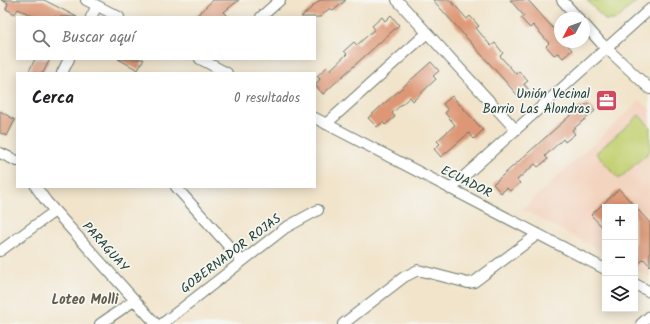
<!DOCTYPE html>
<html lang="es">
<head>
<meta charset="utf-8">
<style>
	:root { --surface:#fff; --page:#f2f2f2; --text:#202124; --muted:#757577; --line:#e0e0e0 }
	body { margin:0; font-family:Kalam,sans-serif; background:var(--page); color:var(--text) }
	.controls { position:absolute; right:12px; bottom:12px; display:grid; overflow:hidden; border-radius:0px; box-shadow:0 2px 10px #0003 }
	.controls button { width:36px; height:36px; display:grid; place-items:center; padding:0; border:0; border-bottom:1px solid var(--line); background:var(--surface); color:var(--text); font:20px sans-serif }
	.compass { position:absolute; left:554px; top:12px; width:36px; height:36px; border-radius:50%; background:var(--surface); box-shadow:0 2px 10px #0003; rotate:229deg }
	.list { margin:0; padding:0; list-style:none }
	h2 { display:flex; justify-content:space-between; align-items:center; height:52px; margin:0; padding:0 16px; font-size:17px }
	h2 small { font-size:13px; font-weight:400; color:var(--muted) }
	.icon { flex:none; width:22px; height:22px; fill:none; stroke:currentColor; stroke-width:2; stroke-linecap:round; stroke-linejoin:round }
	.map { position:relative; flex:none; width:650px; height:324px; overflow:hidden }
	.search { position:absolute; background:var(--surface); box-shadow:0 2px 10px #0003; left:16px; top:16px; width:300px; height:44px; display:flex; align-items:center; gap:10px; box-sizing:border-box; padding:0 14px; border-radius:0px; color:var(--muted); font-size:15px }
	.panel { position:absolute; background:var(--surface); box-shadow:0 2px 10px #0003; left:16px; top:72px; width:300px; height:116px; border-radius:0px }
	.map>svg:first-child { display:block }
</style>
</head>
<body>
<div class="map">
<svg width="650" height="324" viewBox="0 0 650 324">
	<rect width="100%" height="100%" fill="#f6f6f2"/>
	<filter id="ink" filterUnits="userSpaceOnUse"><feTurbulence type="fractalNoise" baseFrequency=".025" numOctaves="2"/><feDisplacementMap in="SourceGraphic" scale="8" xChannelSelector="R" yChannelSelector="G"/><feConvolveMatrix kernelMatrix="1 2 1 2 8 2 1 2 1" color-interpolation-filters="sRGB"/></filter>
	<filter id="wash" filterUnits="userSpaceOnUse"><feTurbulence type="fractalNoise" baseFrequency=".012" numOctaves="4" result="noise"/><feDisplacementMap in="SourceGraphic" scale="16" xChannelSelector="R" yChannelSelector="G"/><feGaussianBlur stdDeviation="0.9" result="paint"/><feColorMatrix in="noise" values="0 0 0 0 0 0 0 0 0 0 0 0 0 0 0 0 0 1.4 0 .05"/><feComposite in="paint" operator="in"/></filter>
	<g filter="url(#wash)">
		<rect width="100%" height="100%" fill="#f1e4cb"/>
		<path fill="#f3d4bf" d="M640 101 650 110V277L635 269V207H605V253L522 209Z"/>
		<path fill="#c4d274" stroke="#728854" d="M587 0H638L616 20H605Z
			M639 115 650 127V151L619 179 596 153Z"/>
		<g id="blocks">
			<path fill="#de9776" d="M1 0H44L77 17H35L18 9 15 14 6 9 8 3Z
				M213 0H239L224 12 229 17H195Z
				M320 0H346L333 11 330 8 320 17H301Z
				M433 0H450L467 19 470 16 479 26 476 28 491 46 495 43 503 53 500 56 516 74 519 71 528 81 524 84 529 90 520 98Z
				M510 0H528L560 36V42H565L572 50 563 58 558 53 554 55 546 46 549 43 533 25 530 28 526 24 521 18 524 16Z
				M391 15 399 25 323 94 315 85 320 79 317 76 327 67 330 70 347 54 344 51 354 42 357 45 375 29 372 26 382 17 385 21Z
				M35 59H50L43 73H28Z
				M118 59H144L138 70Z
				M431 62 439 71 433 76 436 79 413 101 410 97 392 113 395 117 385 125 383 122 377 127 368 118Z
				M452 96 483 130 474 139 469 133 441 157 434 149 440 144 437 141 455 125 445 113 448 110 443 104Z
				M588 103 595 111 572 130 575 134 565 142 563 139 545 156 548 159 538 167 535 164 517 180 520 183 510 191 507 188 501 193 493 184 582 105 583 107Z
				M0 111 15 120 7 136 0 133Z
				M619 189 650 223V266L644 259 635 267V207H605V230L591 215Z"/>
		</g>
	</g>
	<g filter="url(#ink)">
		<use href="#blocks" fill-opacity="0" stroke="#687769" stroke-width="1"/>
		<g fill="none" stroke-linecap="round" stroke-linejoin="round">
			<defs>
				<path id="street" d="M86 0 119 17
					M397 0 516 130
					M562 0 578 18
					M91 17 97 6
					M261 17 280 0
					M584 24 601 43 650 89
					M200 59 227 73
					M62 73 69 59
					M315 118 605 269
					M326 124 427 33
					M0 153 17 161
					M36 187 46 201 156 324
					M176 187 242 261
					M450 189 650 9
					M0 251 55 211
					M635 284 650 292
					M100 324 135 300
					M162 324 285 228 318 210
					M343 324 404 277 418 270 468 283 474 282 538 234
					M641 324 650 316"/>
			</defs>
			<use href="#street" stroke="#687769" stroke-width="12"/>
			<use href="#street" stroke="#fff" stroke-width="10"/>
		</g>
	</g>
	<defs>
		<symbol id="office-square" viewBox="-11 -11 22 22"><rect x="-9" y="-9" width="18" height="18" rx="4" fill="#d1495b" stroke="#f6f6f2"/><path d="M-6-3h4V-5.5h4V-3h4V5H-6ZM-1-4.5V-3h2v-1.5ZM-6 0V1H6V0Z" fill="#fff"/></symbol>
	</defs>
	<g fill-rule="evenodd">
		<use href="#office-square" x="594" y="88" width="25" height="25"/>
	</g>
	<g text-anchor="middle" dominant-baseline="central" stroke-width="3.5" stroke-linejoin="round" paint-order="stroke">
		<g font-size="13" fill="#1f3d34" stroke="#f6f6f2" text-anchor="end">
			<text x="590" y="94">Unión Vecinal<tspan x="590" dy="15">Barrio Las Alondras</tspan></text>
		</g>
		<g font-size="13" fill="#1f3d34" stroke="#f6f6f2">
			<text transform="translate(466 182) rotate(27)">ECUADOR</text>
			<text transform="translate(105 247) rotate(48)">PARAGUAY</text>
			<text transform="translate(231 254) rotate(-37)">GOBERNADOR ROJAS</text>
		</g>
		<g font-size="14" font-weight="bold" fill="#625c4b" stroke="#f6f6f2">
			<text x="85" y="300">Loteo Molli</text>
		</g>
	</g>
</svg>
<div class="controls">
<button>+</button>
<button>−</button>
<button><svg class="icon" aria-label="layers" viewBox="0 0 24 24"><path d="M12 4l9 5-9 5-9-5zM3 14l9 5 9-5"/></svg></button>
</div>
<svg class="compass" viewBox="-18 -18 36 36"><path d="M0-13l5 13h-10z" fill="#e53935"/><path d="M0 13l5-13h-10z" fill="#757577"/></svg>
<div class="search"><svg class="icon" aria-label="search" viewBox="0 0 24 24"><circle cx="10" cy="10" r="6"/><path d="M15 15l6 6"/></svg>Buscar aquí</div>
<section class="panel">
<h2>Cerca<small>0 resultados</small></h2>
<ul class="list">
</ul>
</section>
</div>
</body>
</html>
